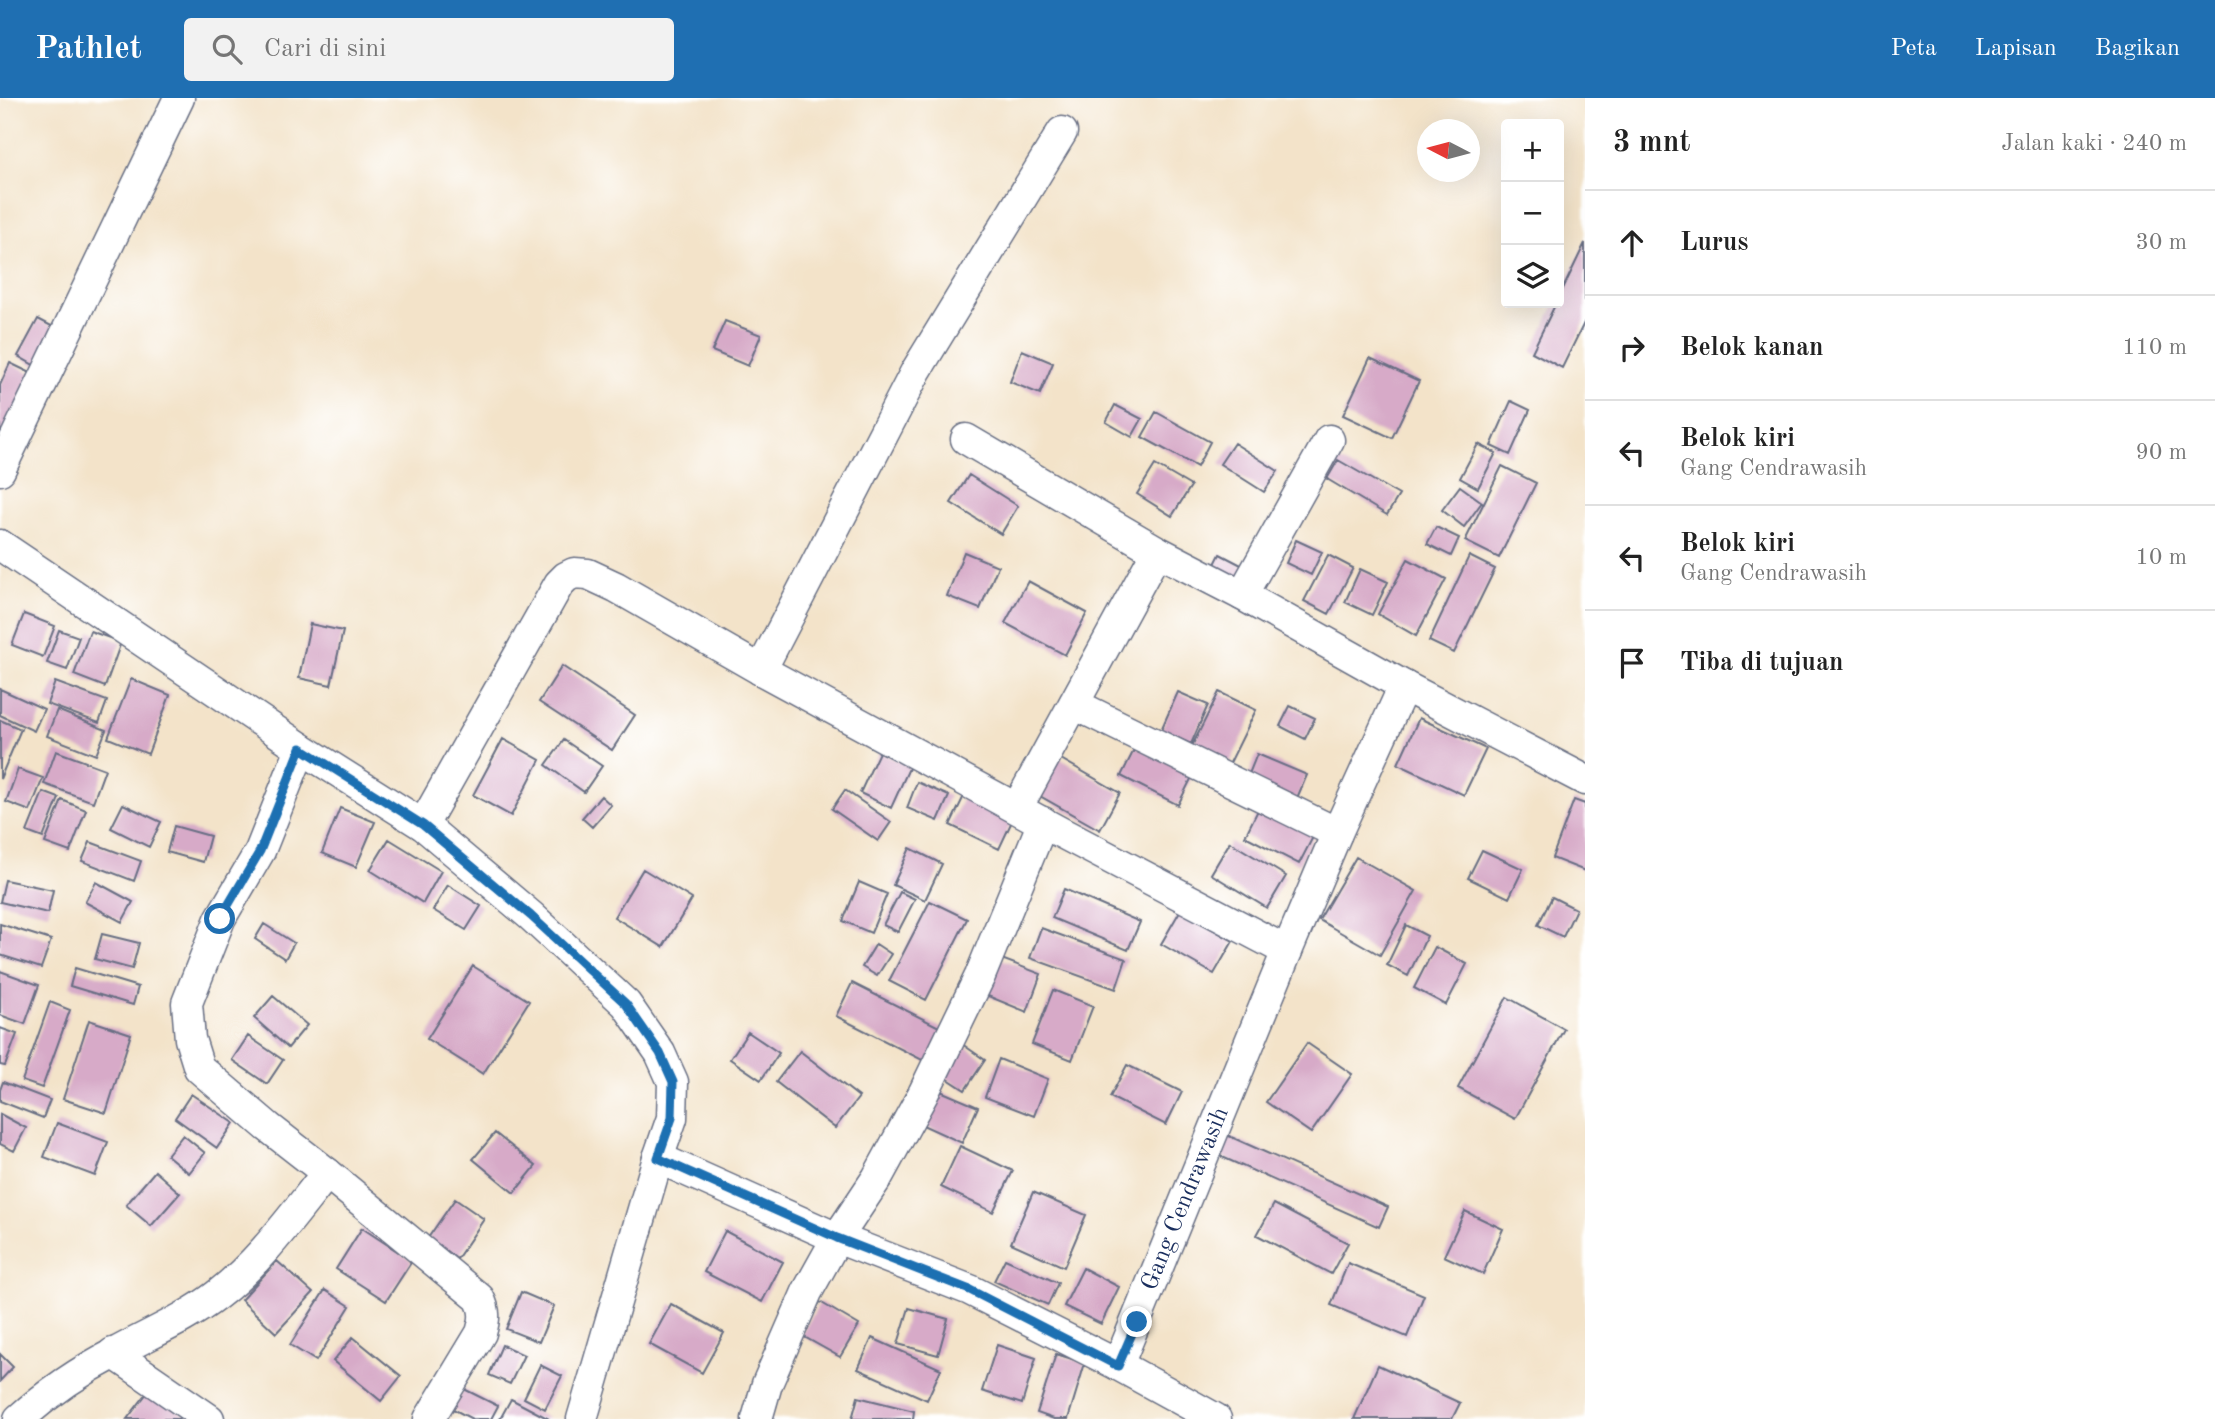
<!DOCTYPE html>
<html lang="id">
<head>
<meta charset="utf-8">
<style>
	:root { --surface:#fff; --page:#f2f2f2; --text:#222; --muted:#767676; --line:#e0e0e0; --accent:#1f6fb2 }
	body { margin:0; font-family:"Old Standard TT",serif; background:var(--page); color:var(--text) }
	.controls { position:absolute; right:21px; top:21px; display:grid; overflow:hidden; border-radius:7px; box-shadow:0 7px 28px #0002 }
	.controls button { width:63px; height:63px; display:grid; place-items:center; padding:0; border:0; border-bottom:2px solid var(--line); background:var(--surface); color:var(--text); font:35px sans-serif }
	.compass { position:absolute; left:1417px; top:21px; width:63px; height:63px; border-radius:50%; background:var(--surface); box-shadow:0 7px 28px #0002; rotate:276deg }
	.stop { position:absolute; width:21px; height:21px; margin:-16px; border:5px solid #1f6fb2; border-radius:50%; background:#fff }
	.stop.end { background:#1f6fb2; border-color:#fff; box-shadow:0 2px 7px #0008 }
	.list { margin:0; padding:0; list-style:none }
	h2 { display:flex; justify-content:space-between; align-items:center; height:91px; margin:0; padding:0 28px; font-size:30px }
	h2 small { font-size:23px; font-weight:400; color:var(--muted) }
	.list li { display:grid; grid-template-columns:46px 1fr auto; gap:21px; align-items:center; box-sizing:border-box; height:105px; padding:0 28px; border-top:2px solid var(--line) }
	.list b { display:block; font-size:26px; white-space:nowrap }
	.list p { margin:0; font-size:23px; white-space:nowrap; color:var(--muted) }
	.list em { font-size:23px; font-style:normal; color:var(--muted) }
	.icon { flex:none; width:38px; height:38px; fill:none; stroke:currentColor; stroke-width:2; stroke-linecap:round; stroke-linejoin:round }
	.map { position:relative; flex:none; width:1585px; height:1321px; overflow:hidden }
	header { display:flex; align-items:center; gap:42px; box-sizing:border-box; height:98px; padding:0 35px; background:var(--accent); color:#fff }
	header strong { font-size:33px }
	nav { display:flex; gap:38px; margin-inline-start:auto; font-size:24px }
	.search { width:490px; height:63px; background:var(--page); display:flex; align-items:center; gap:18px; box-sizing:border-box; padding:0 24px; border-radius:7px; color:var(--muted); font-size:26px }
	main { display:flex }
	aside { flex:1; background:var(--surface) }
	.map>svg:first-child { display:block }
</style>
</head>
<body>
<header>
<strong>Pathlet</strong>
<div class="search"><svg class="icon" aria-label="search" viewBox="0 0 24 24"><circle cx="10" cy="10" r="6"/><path d="M15 15l6 6"/></svg>Cari di sini</div>
<nav><a>Peta</a><a>Lapisan</a><a>Bagikan</a></nav>
</header>
<main>
<div class="map">
<svg width="1585" height="1321" viewBox="0 0 1585 1321">
	<rect width="100%" height="100%" fill="#fff"/>
	<filter id="ink" filterUnits="userSpaceOnUse"><feTurbulence type="fractalNoise" baseFrequency=".0143" numOctaves="2"/><feDisplacementMap in="SourceGraphic" scale="14" xChannelSelector="R" yChannelSelector="G"/><feConvolveMatrix kernelMatrix="1 2 1 2 8 2 1 2 1" color-interpolation-filters="sRGB"/></filter>
	<filter id="wash" filterUnits="userSpaceOnUse"><feTurbulence type="fractalNoise" baseFrequency=".00686" numOctaves="4" result="noise"/><feDisplacementMap in="SourceGraphic" scale="28" xChannelSelector="R" yChannelSelector="G"/><feGaussianBlur stdDeviation="1.57" result="paint"/><feColorMatrix in="noise" values="0 0 0 0 0 0 0 0 0 0 0 0 0 0 0 0 0 1.4 0 .05"/><feComposite in="paint" operator="in"/></filter>
	<g filter="url(#wash)">
		<rect width="100%" height="100%" fill="#f3e3c9"/>
		<g id="blocks">
			<path fill="#d7aac8" d="M1585 145V223L1562 270 1532 254 1556 205H1559V199Z
				M38 221 59 232 39 270 18 258Z
				M725 223 761 237 748 268 712 253Z
				M1022 252 1053 265 1040 296 1010 284Z
				M1370 260 1419 283 1392 340 1343 317Z
				M10 265 37 278 0 354V287Z
				M1511 303 1530 312 1510 357 1491 348Z
				M1115 307 1142 321 1132 339 1106 324Z
				M1156 314 1210 344 1197 369 1142 339Z
				M1234 345 1278 373 1264 394 1220 366Z
				M1478 346 1496 355 1478 390 1460 380Z
				M1338 362 1399 397 1387 417 1327 381Z
				M1155 367 1191 388 1172 418 1137 396Z
				M1502 368 1536 385 1499 460 1465 443Z
				M969 377 1018 408 1001 436 951 405Z
				M1460 388 1482 404 1464 429 1442 412Z
				M1436 429 1459 440 1451 458 1427 446Z
				M1296 442 1322 454 1311 477 1286 465Z
				M964 454 998 468 980 511 947 498Z
				M1220 456 1247 470 1237 488 1211 474Z
				M1328 457 1353 470 1329 516 1304 503Z
				M1469 458 1495 471 1454 555 1429 543Z
				M1408 461 1446 481 1416 538 1378 516Z
				M1360 471 1388 484 1372 517 1345 504Z
				M1028 483 1087 515 1065 557 1005 525Z
				M24 516 55 528 43 559 12 547Z
				M310 526 343 533 331 587 299 580Z
				M59 532 79 539 67 572 47 565Z
				M90 533 121 544 105 589 74 577Z
				M562 568 635 617 612 652 539 604Z
				M131 581 170 597 148 656 108 640Z
				M55 584 107 603 99 625 47 606Z
				M0 591 44 611 34 633 0 617Z
				M1178 594 1208 607 1191 646 1161 632Z
				M1219 594 1256 612 1227 671 1190 652Z
				M1290 608 1315 620 1305 641 1280 628Z
				M57 612 106 632 96 657 47 638Z
				M1419 620 1486 651 1464 697 1398 666Z
				M0 622 21 631 0 681Z
				M503 641 540 662 511 718 473 697Z
				M564 642 602 668 584 694 546 667Z
				M1136 648 1193 677 1178 707 1121 678Z
				M56 653 105 671 93 704 44 686Z
				M879 654 910 668 891 710 860 695Z
				M1257 656 1307 677 1294 707 1245 686Z
				M1054 657 1120 695 1100 732 1033 694Z
				M18 671 43 680 30 713 6 704Z
				M917 684 949 698 938 723 907 710Z
				M845 692 891 724 878 743 832 711Z
				M43 694 59 700 43 740 27 734Z
				M601 698 611 707 592 729 582 720Z
				M964 698 1013 721 999 751 950 727Z
				M62 702 86 712 70 754 45 745Z
				M1574 702 1585 706V773L1552 760Z
				M123 706 161 724 149 749 111 730Z
				M1260 708 1314 737 1299 766 1245 738Z
				M340 710 375 724 356 769 322 755Z
				M174 728 210 738 203 764 167 754Z
				M389 741 441 773 423 805 370 772Z
				M90 744 141 763 134 783 82 763Z
				M1230 744 1286 778 1267 810 1211 776Z
				M910 750 942 766 925 802 893 787Z
				M1482 752 1523 771 1509 800 1468 780Z
				M1356 759 1416 793 1380 857 1319 822Z
				M643 771 692 801 663 849 614 819Z
				M5 782 53 792 48 815 0 804Z
				M96 784 133 804 122 824 85 804Z
				M859 784 887 796 871 835 843 823Z
				M448 787 481 808 466 832 433 812Z
				M1064 791 1140 824 1128 852 1052 820Z
				M900 794 915 801 898 834 883 827Z
				M1552 799 1576 811 1563 839 1538 827Z
				M930 803 967 821 926 902 889 883Z
				M1180 813 1233 843 1214 876 1161 846Z
				M0 826 51 842 41 870 0 857Z
				M264 826 294 845 285 861 255 841Z
				M1406 827 1427 838 1408 878 1387 867Z
				M1041 830 1126 861 1116 891 1030 860Z
				M102 836 139 845 132 871 95 861Z
				M876 846 891 856 877 878 862 869Z
				M1435 849 1467 866 1446 907 1414 890Z
				M991 857 1041 876 1027 914 978 894Z
				M473 868 529 903 483 976 427 941Z
				M75 870 138 889 133 907 70 888Z
				M0 873 39 887 25 926 0 917Z
				M852 885 945 932 928 965 836 918Z
				M1053 892 1093 908 1072 962 1032 946Z
				M273 898 307 927 288 950 254 920Z
				M1507 899 1564 931 1515 1021 1458 990Z
				M50 904 70 912 42 990 22 983Z
				M89 922 131 936 106 1015 63 1001Z
				M0 930 17 936 5 968 0 967Z
				M748 934 779 955 761 982 730 961Z
				M248 938 283 962 267 986 232 962Z
				M1307 945 1352 976 1311 1035 1266 1004Z
				M962 946 985 962 965 992 942 977Z
				M800 953 859 999 835 1030 776 984Z
				M999 961 1048 981 1034 1018 985 999Z
				M1127 967 1182 994 1166 1027 1110 999Z
				M3 984 50 1002 43 1020 0 1003V992Z
				M931 989 978 1009 962 1045 916 1024Z
				M191 996 234 1025 217 1050 175 1020Z
				M0 1016 26 1030 14 1053 0 1046Z
				M57 1025 108 1044 95 1078 44 1059Z
				M1220 1034 1388 1109 1379 1129 1211 1054Z
				M495 1035 536 1068 514 1095 473 1061Z
				M183 1037 205 1055 189 1075 167 1057Z
				M960 1048 1013 1073 993 1114 941 1089Z
				M155 1073 180 1095 151 1128 126 1107Z
				M1033 1094 1086 1117 1064 1169 1011 1145Z
				M455 1101 484 1121 457 1161 428 1140Z
				M1274 1106 1348 1145 1331 1176 1257 1137Z
				M1465 1113 1503 1131 1483 1176 1444 1158Z
				M362 1130 412 1163 386 1203 336 1171Z
				M725 1133 783 1164 762 1204 704 1174Z
				M1005 1161 1058 1185 1048 1207 994 1183Z
				M277 1163 313 1195 276 1235 241 1202Z
				M1348 1165 1424 1197 1407 1239 1331 1207Z
				M1083 1170 1119 1189 1101 1226 1064 1208Z
				M325 1192 350 1208 316 1263 290 1247Z
				M521 1194 554 1208 539 1244 506 1231Z
				M820 1204 859 1227 840 1259 801 1237Z
				M671 1206 724 1235 702 1275 649 1246Z
				M909 1210 948 1221 938 1257 898 1246Z
				M353 1239 401 1278 381 1303 333 1263Z
				M872 1240 941 1271 927 1302 858 1271Z
				M502 1247 524 1257 510 1286 489 1277Z
				M997 1247 1036 1260 1022 1306 982 1293Z
				M0 1256 13 1269 0 1283Z
				M1056 1256 1085 1265 1068 1321H1054L1037 1315Z
				M540 1267 562 1278 545 1311 524 1300Z
				M1378 1267 1460 1305 1452 1321H1354Z
				M151 1290 189 1321H127Z
				M464 1291 498 1308 491 1321H472L453 1311Z
				M858 1299 914 1313 913 1321H852Z
				M511 1301 549 1321H500Z"/>
		</g>
	</g>
	<g filter="url(#ink)">
		<use href="#blocks" fill-opacity="0" stroke="#676e83" stroke-width="2"/>
		<g fill="none" stroke-linecap="round" stroke-linejoin="round">
			<defs>
				<g id="minor">
					<path d="M966 341 1157 453"/>
					<path d="M0 372 179 0"/>
					<path d="M0 447 301 650 423 727 531 818 626 906 660 955 673 984 672 1020 658 1060 582 1321"/>
					<path d="M1242 497 1329 342"/>
					<path d="M761 572 1060 734 1287 853"/>
					<path d="M1074 606 1337 735"/>
					<path d="M1017 710 1157 453 1242 497 1404 588 1585 682"/>
					<path d="M423 727 559 486 566 479 574 475 588 476 616 489 761 572 916 273 1062 34"/>
					<path id="s1" d="M658 1060 837 1140 970 1192 1118 1267 1287 853 1337 735 1404 588"/>
					<path d="M327 1075 479 1200C486 1213 485 1221 481 1235L429 1321"/>
					<path d="M113 1255 209 1321"/>
					<path d="M1118 1267 1216 1321"/>
					<path d="M19 1321C48 1295 80 1273 115 1255 149 1236 186 1221 217 1197 260 1164 293 1117 327 1075L268 1029 199 970 190 941 187 905 220 821 260 753 301 650"/>
					<path d="M757 1321 767 1286 807 1194 837 1140 877 1080 923 996 980 878 1043 724"/>
				</g>
			</defs>
			<use href="#minor" stroke="#676e83" stroke-width="33"/>
			<use href="#minor" stroke="#fff" stroke-width="30"/>
		</g>
	</g>
	<g fill="none" stroke-linecap="round" stroke-linejoin="round" filter="url(#ink)">
		<path stroke="#1f6fb2" stroke-width="9" d="M220 821 260 753 301 650 423 727 531 818 626 906 660 955 673 984 672 1020 658 1060 837 1140 970 1192 1118 1268 1137 1224"/>
	</g>
	<g text-anchor="middle" dominant-baseline="central" stroke-width="7" stroke-linejoin="round" paint-order="stroke">
		<g font-size="24" fill="#1b2f5e" stroke="#fff">
			<text stroke="none"><textPath href="#s1" startOffset="684">Gang Cendrawasih</textPath></text>
		</g>
	</g>
</svg>
<div class="controls">
<button>+</button>
<button>−</button>
<button><svg class="icon" aria-label="layers" viewBox="0 0 24 24"><path d="M12 4l9 5-9 5-9-5zM3 14l9 5 9-5"/></svg></button>
</div>
<svg class="compass" viewBox="-18 -18 36 36"><path d="M0-13l5 13h-10z" fill="#e53935"/><path d="M0 13l5-13h-10z" fill="#767676"/></svg>
<div class="stop" style="left:220px;top:821px"></div>
<div class="stop end" style="left:1137px;top:1224px"></div>
</div>
<aside>
<h2>3 mnt<small>Jalan kaki · 240 m</small></h2>
<ul class="list">
<li><svg class="icon" aria-label="ahead" viewBox="0 0 24 24"><path d="M12 20V5M6 11l6-6 6 6"/></svg><div><b>Lurus</b></div><em>30 m</em></li>
<li><svg class="icon" aria-label="right" viewBox="0 0 24 24"><path d="M7 20v-9h11M14 6l5 5-5 5"/></svg><div><b>Belok kanan</b></div><em>110 m</em></li>
<li><svg class="icon" aria-label="left" viewBox="0 0 24 24"><path d="M17 20v-9H6M10 6l-5 5 5 5"/></svg><div><b>Belok kiri</b><p>Gang Cendrawasih</p></div><em>90 m</em></li>
<li><svg class="icon" aria-label="left" viewBox="0 0 24 24"><path d="M17 20v-9H6M10 6l-5 5 5 5"/></svg><div><b>Belok kiri</b><p>Gang Cendrawasih</p></div><em>10 m</em></li>
<li><svg class="icon" aria-label="arrive" viewBox="0 0 24 24"><path d="M6 21V4h12l-3 4 3 4H6"/></svg><div><b>Tiba di tujuan</b></div></li>
</ul>
</aside>
</main>
</body>
</html>
